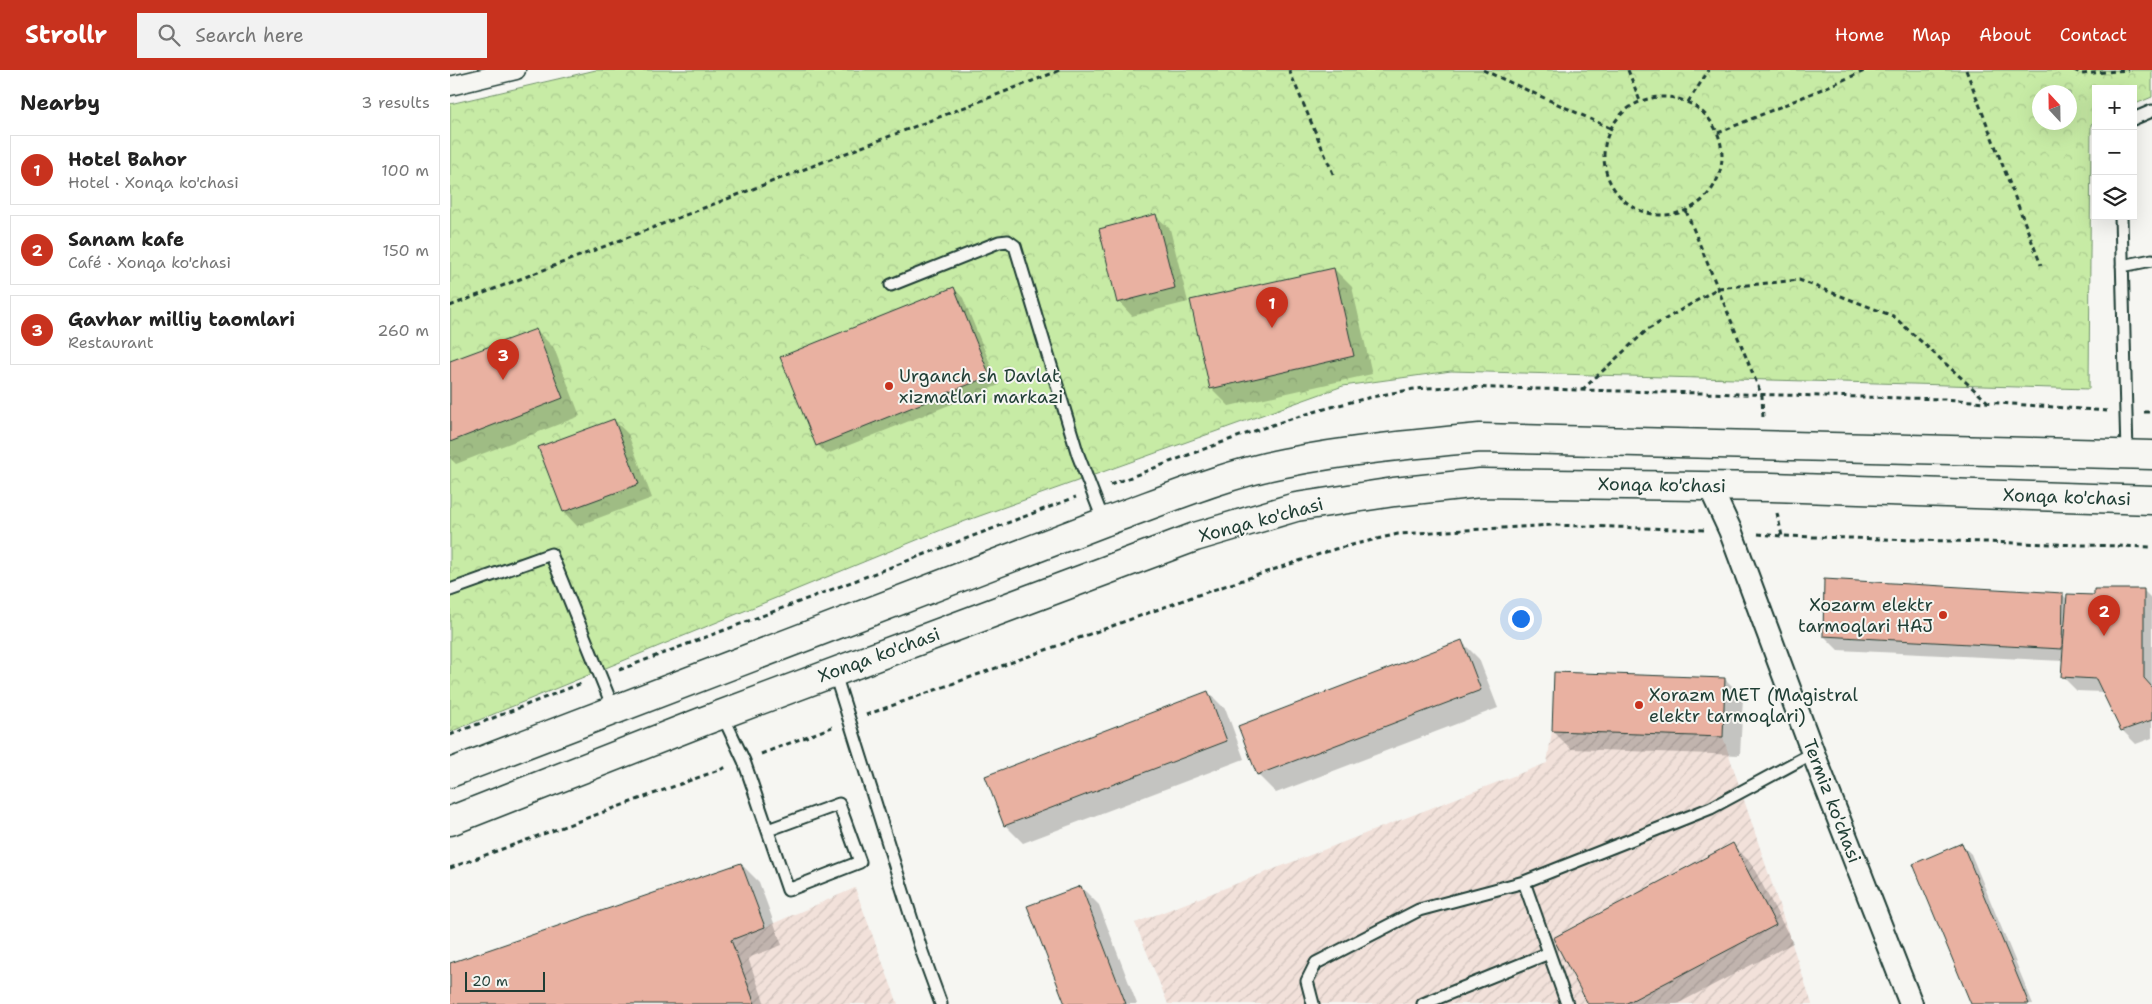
<!DOCTYPE html>
<html lang="en">
<head>
<meta charset="utf-8">
<style>
	:root { --surface:#fff; --page:#f2f2f2; --text:#222; --muted:#767676; --line:#e0e0e0; --accent:#c8321e }
	body { margin:0; font-family:"Shantell Sans",sans-serif; background:var(--page); color:var(--text) }
	.controls { position:absolute; right:15px; top:15px; display:grid; overflow:hidden; border-radius:0px; box-shadow:0 5px 20px #0002 }
	.controls button { width:45px; height:45px; display:grid; place-items:center; padding:0; border:0; border-bottom:1px solid var(--line); background:var(--surface); color:var(--text); font:25px sans-serif }
	.compass { position:absolute; left:1582px; top:15px; width:45px; height:45px; border-radius:50%; background:var(--surface); box-shadow:0 5px 20px #0002; rotate:338deg }
	.scale { position:absolute; left:15px; bottom:12px; width:80px; box-sizing:border-box; padding-left:5px; border:2px solid #1f3d34; border-top:0; font-size:14px; line-height:18px; white-space:nowrap; color:#1f3d34; -webkit-text-stroke:4px #f6f6f2; paint-order:stroke }
	.you { position:absolute; left:1070px; top:548px; width:18px; height:18px; margin:-12px; border:4px solid #fff; border-radius:50%; background:#1a73e8; box-shadow:0 0 0 8px #1a73e833 }
	.badge { display:grid; place-items:center; width:32px; height:32px; border-radius:50%; background:var(--accent); color:#fff; font-size:16px; font-weight:700 }
	.pin { position:absolute; translate:-50% -41px; filter:drop-shadow(0 1px 2px #0008) }
	.pin::after { content:''; position:absolute; top:26px; width:18px; height:15px; background:inherit; clip-path:polygon(0 0,100% 0,50% 100%) }
	.list { margin:0; padding:0; list-style:none }
	h2 { display:flex; justify-content:space-between; align-items:center; height:65px; margin:0; padding:0 20px; font-size:21px }
	h2 small { font-size:16px; font-weight:400; color:var(--muted) }
	.list li { display:grid; grid-template-columns:32px 1fr auto; gap:15px; align-items:center; box-sizing:border-box; height:70px; margin:0 10px 10px; padding:0 10px; border:1px solid var(--line); border-radius:0px }
	.list b { display:block; font-size:19px; white-space:nowrap }
	.list p { margin:0; font-size:16px; white-space:nowrap; color:var(--muted) }
	.list em { font-size:16px; font-style:normal; color:var(--muted) }
	.icon { flex:none; width:28px; height:28px; fill:none; stroke:currentColor; stroke-width:2; stroke-linecap:round; stroke-linejoin:round }
	.map { position:relative; flex:none; width:1702px; height:934px; overflow:hidden }
	header { display:flex; align-items:center; gap:30px; box-sizing:border-box; height:70px; padding:0 25px; background:var(--accent); color:#fff }
	header strong { font-size:24px }
	nav { display:flex; gap:28px; margin-inline-start:auto; font-size:18px }
	.search { width:350px; height:45px; background:var(--page); display:flex; align-items:center; gap:12px; box-sizing:border-box; padding:0 18px; border-radius:0px; color:var(--muted); font-size:19px }
	main { display:flex }
	aside { flex:1; background:var(--surface) }
	.map>svg:first-child { display:block }
</style>
</head>
<body>
<header>
<strong>Strollr</strong>
<div class="search"><svg class="icon" aria-label="search" viewBox="0 0 24 24"><circle cx="10" cy="10" r="6"/><path d="M15 15l6 6"/></svg>Search here</div>
<nav><a>Home</a><a>Map</a><a>About</a><a>Contact</a></nav>
</header>
<main>
<aside>
<h2>Nearby<small>3 results</small></h2>
<ul class="list">
<li><span class="badge">1</span><div><b>Hotel Bahor</b><p>Hotel · Xonqa ko'chasi</p></div><em>100 m</em></li>
<li><span class="badge">2</span><div><b>Sanam kafe</b><p>Café · Xonqa ko'chasi</p></div><em>150 m</em></li>
<li><span class="badge">3</span><div><b>Gavhar milliy taomlari</b><p>Restaurant</p></div><em>260 m</em></li>
</ul>
</aside>
<div class="map">
<svg width="1702" height="934" viewBox="0 0 1702 934">
	<defs>
		<pattern id="industrial-furrows" width="10" height="10" patternUnits="userSpaceOnUse" patternTransform="scale(1.25)"><rect width="10" height="10" fill="#f2e1da"/><path d="M-1 1l2-2M0 10L10 0M9 11l2-2" fill="none" stroke="#cfc2bc"/></pattern>
		<pattern id="park-crowns" width="20" height="18" patternUnits="userSpaceOnUse" patternTransform="scale(1.25)"><rect width="20" height="18" fill="#c7eba5"/><path d="M2 6a3 3 0 1 1 6 0M12 15a3 3 0 1 1 6 0" fill="none" stroke="#aaca8f"/></pattern>
	</defs>
	<rect width="100%" height="100%" fill="#f6f6f2"/>
	<filter id="ink" filterUnits="userSpaceOnUse"><feTurbulence type="fractalNoise" baseFrequency=".02" numOctaves="2"/><feDisplacementMap in="SourceGraphic" scale="10" xChannelSelector="R" yChannelSelector="G"/><feConvolveMatrix kernelMatrix="1 2 1 2 8 2 1 2 1" color-interpolation-filters="sRGB"/></filter>
	<g filter="url(#ink)">
		<path fill="url(#industrial-furrows)" d="M1102 661 1273 667 1362 934H718L685 853 1097 693Z
			M291 793 315 857 405 818 448 934H0V893Z"/>
		<path fill="url(#park-crowns)" stroke="#73946c" fill-rule="evenodd" d="M146 0H1702V27L1683 35V19H1646V51L1641 54 1639 319 1001 301 893 316 496 458 0 662V34ZM1590 22H1620V52H1590Z"/>
		<path fill="#0003" d="M706 146 720 159 738 232 682 246 669 232Z
			M884 199 902 217 922 304 779 336 761 318Z
			M504 218 513 228 549 315 377 384 368 375Z
			M86 260 104 278 130 346 6 394 0 388V293Z
			M164 350 178 364 202 428 127 456 114 442 90 378Z
			M1694 521 1702 529V668L1686 674 1672 660 1653 622 1627 621 1613 607 1614 591 1388 580 1374 566 1612 524 1618 530Z
			M1011 571 1029 589 1048 638 826 723 808 705 790 656Z
			M1275 609 1293 627 1290 685 1121 679 1103 661Z
			M758 622 776 640 794 689 573 773 555 755Z
			M1283 775 1301 793 1343 873 1227 934H1139Z
			M1512 775 1521 784 1583 934H1523Z
			M291 794 309 812 332 875 298 888 315 934H0V894Z
			M631 817 649 835 687 934H616Z"/>
		<path fill="#e9b1a1" stroke="#1f3d34" d="M706 144 725 218 667 233 649 159Z
			M884 198 904 286 760 319 740 230Z
			M504 217 540 306 366 376 330 287Z
			M86 259 113 328 0 372V291Z
			M164 349 189 414 113 442 88 377Z
			M1374 509 1613 523 1612 579 1373 566Z
			M1644 519H1694V608L1702 617V650L1671 661 1646 609 1611 607 1617 524 1644 525Z
			M1012 570 1031 620 807 705 788 656Z
			M1104 602 1275 608 1273 667 1102 661Z
			M758 621 777 671 554 756 535 706Z
			M1283 773 1326 855 1175 934H1138L1103 868Z
			M1512 773 1579 934H1521L1463 794Z
			M291 793 315 857 281 870 305 934H0V893Z
			M631 816 676 934H615L577 836Z"/>
		<g fill="none" stroke-linecap="round" stroke-linejoin="round">
			<defs>
				<path id="service" d="M1683 49 1702 41
					M1671 146 1677 384
					M1672 196 1702 190
					M441 215 549 172 558 171 565 176 628 385 654 452
					M0 520 101 484 164 640
					M384 601 472 882 491 934
					M272 644 294 691 338 820 410 792 389 734 318 760
					M1074 812 1117 934
					M863 934 857 911 866 893 969 840 1074 812 1261 738 1363 683
					M973 934 1099 883"/>
				<path id="pedestrian" d="M0 16 66 0"/>
				<path id="minor" d="M1260 417 1280 460 1363 683 1461 934"/>
				<path id="primary" d="M0 703 654 452C713 431 772 405 834 393 899 380 964 374 1030 368L1702 385
					M0 751 254 651 745 467 846 437 944 422 1030 413 1321 417 1702 430"/>
			</defs>
			<use href="#service" stroke="#1f3d34" stroke-width="15"/>
			<use href="#pedestrian" stroke="#1f3d34" stroke-width="21"/>
			<use href="#minor" stroke="#1f3d34" stroke-width="26"/>
			<use href="#primary" stroke="#1f3d34" stroke-width="31"/>
			<path stroke="#1f3d34" stroke-width="3" stroke-dasharray="5 4" stroke-linecap="butt" d="M839 0 884 106
				M1033 0 1160 58
				M1178 0 1190 31
				M1516 0 1591 195
				M1624 0 1632 4 1678 0
				M1154 86a59 59 0 1 1 118 0a59 59 0 1 1-118 0Z
				M1238 32 1259 0
				M1268 63 1417 0
				M1236 141 1312 326 1313 348
				M0 236 611 0
				M1132 320 1197 260 1268 218 1349 210 1443 246 1539 333
				M1694 342H1702
				M660 415C757 378 856 337 959 320 975 317 992 318 1008 317L1494 329 1658 341
				M1327 443 1332 466
				M1308 464 1332 466 1702 477
				M169 600 626 427
				M416 645 745 526 885 479 948 464 1103 455 1254 460
				M0 665 132 613
				M311 684 382 657
				M0 798 277 697"/>
			<use href="#service" stroke="#f6f6f2" stroke-width="11"/>
			<use href="#pedestrian" stroke="#f6f6f2" stroke-width="18"/>
			<use href="#minor" stroke="#f6f6f2" stroke-width="22"/>
			<use href="#primary" stroke="#f6f6f2" stroke-width="28"/>
		</g>
	</g>
	<g fill="#c8321e" stroke="#f6f6f2" stroke-width="2">
		<circle cx="439" cy="316" r="5"/>
		<circle cx="1493" cy="545" r="5"/>
		<circle cx="1189" cy="635" r="5"/>
	</g>
	<g text-anchor="middle" dominant-baseline="central" stroke-width="4" stroke-linejoin="round" paint-order="stroke">
		<g font-size="18" fill="#1f3d34" stroke="#f6f6f2" text-anchor="start">
			<text x="449" y="306">Urganch sh Davlat<tspan x="449" dy="21">xizmatlari markazi</tspan></text>
			<text x="1483" y="535" text-anchor="end">Xozarm elektr<tspan x="1483" dy="21">tarmoqlari HAJ</tspan></text>
			<text x="1199" y="625">Xorazm MET (Magistral<tspan x="1199" dy="21">elektr tarmoqlari)</tspan></text>
		</g>
		<g font-size="18" fill="#1f3d34" stroke="#f6f6f2">
			<text transform="translate(1212 415) rotate(1)">Xonqa ko'chasi</text>
			<text transform="translate(1617 427) rotate(2)">Xonqa ko'chasi</text>
			<text transform="translate(811 450) rotate(-15)">Xonqa ko'chasi</text>
			<text transform="translate(429 585) rotate(-20)">Xonqa ko'chasi</text>
			<text transform="translate(1382 731) rotate(69)">Termiz ko'chasi</text>
		</g>
	</g>
</svg>
<div class="controls">
<button>+</button>
<button>−</button>
<button><svg class="icon" aria-label="layers" viewBox="0 0 24 24"><path d="M12 4l9 5-9 5-9-5zM3 14l9 5 9-5"/></svg></button>
</div>
<svg class="compass" viewBox="-18 -18 36 36"><path d="M0-13l5 13h-10z" fill="#e53935"/><path d="M0 13l5-13h-10z" fill="#767676"/></svg>
<div class="scale">20 m</div>
<div class="you"></div>
<div class="pin badge" style="left:822px;top:258px">1</div>
<div class="pin badge" style="left:1654px;top:566px">2</div>
<div class="pin badge" style="left:53px;top:310px">3</div>
</div>
</main>
</body>
</html>
